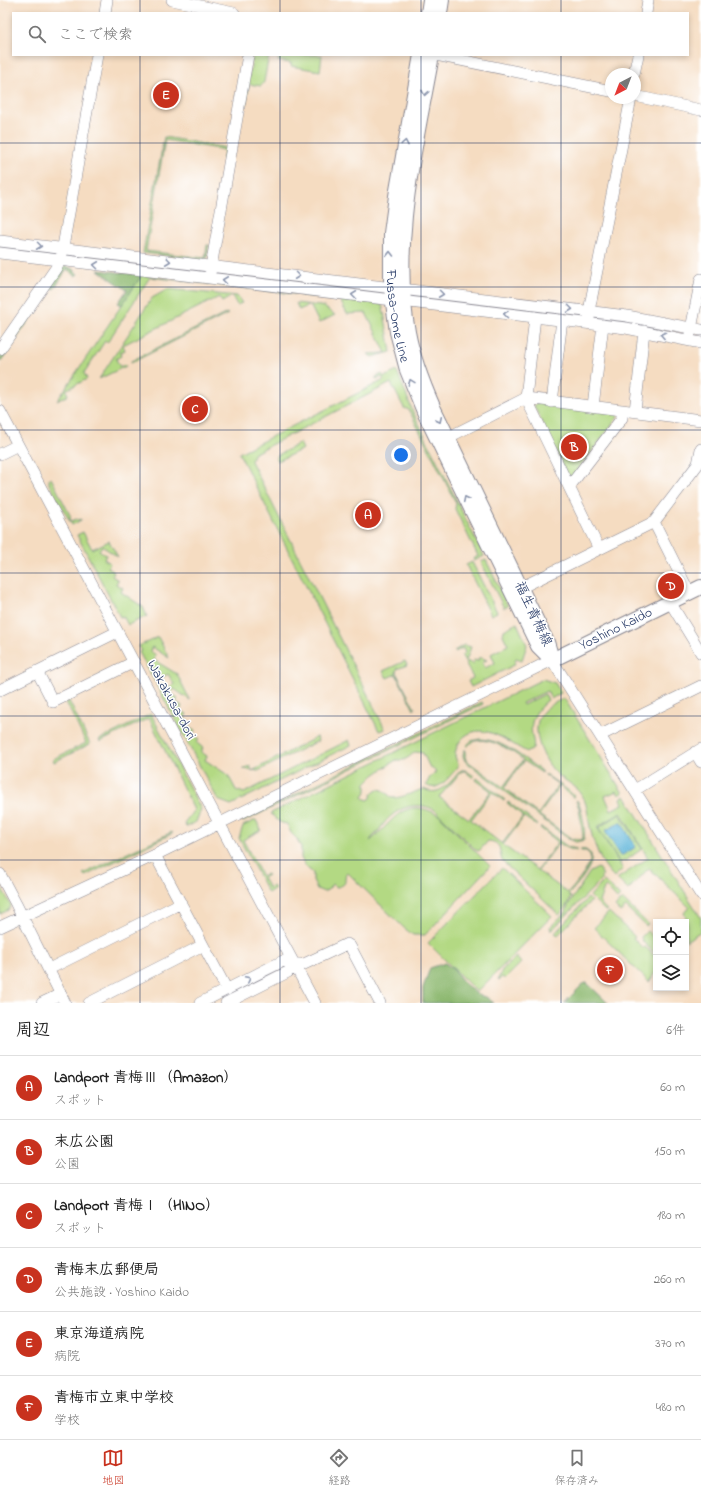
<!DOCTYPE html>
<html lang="ja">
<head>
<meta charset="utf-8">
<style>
	:root { --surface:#fff; --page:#f2f2f2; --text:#222; --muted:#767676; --line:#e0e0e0; --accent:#c8321e }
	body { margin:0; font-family:"Indie Flower","Klee One",sans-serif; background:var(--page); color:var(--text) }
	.controls { position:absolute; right:12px; bottom:12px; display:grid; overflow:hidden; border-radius:0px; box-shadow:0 2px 6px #0003 }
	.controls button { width:36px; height:36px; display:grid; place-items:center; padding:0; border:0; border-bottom:1px solid var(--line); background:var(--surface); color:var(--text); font:20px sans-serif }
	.compass { position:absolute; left:605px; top:68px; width:36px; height:36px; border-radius:50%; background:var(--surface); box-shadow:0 2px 6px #0003; rotate:222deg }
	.you { position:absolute; left:401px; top:455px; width:14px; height:14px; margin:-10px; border:3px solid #fff; border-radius:50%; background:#1a73e8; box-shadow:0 0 0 6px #1a73e833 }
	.badge { display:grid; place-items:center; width:26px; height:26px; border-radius:50%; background:var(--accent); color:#fff; font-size:13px; font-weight:700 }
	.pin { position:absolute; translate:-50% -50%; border:2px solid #fff; box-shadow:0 1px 4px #0006 }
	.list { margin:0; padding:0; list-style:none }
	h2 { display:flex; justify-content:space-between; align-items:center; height:52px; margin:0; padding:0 16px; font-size:17px }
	h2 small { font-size:13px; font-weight:400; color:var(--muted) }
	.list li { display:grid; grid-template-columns:26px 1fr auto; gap:12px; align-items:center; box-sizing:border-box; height:64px; padding:0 16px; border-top:1px solid var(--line) }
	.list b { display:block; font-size:15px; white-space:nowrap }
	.list p { margin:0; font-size:13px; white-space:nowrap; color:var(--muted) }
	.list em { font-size:13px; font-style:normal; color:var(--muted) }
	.icon { flex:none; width:22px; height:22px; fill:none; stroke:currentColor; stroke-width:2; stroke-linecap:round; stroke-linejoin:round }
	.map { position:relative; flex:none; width:701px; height:1003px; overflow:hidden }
	.search { position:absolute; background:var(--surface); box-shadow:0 2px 6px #0003; left:12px; right:12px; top:12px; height:44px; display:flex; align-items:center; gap:10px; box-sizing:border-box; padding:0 14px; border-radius:0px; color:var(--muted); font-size:15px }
	.sheet { height:436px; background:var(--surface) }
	nav { display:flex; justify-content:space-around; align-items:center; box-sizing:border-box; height:56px; border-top:1px solid var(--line); background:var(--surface); font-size:11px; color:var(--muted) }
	nav a { display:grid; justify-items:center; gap:2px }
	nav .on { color:var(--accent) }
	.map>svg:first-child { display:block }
</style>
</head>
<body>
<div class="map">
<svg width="701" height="1003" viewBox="0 0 701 1003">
	<rect width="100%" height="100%" fill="#fff"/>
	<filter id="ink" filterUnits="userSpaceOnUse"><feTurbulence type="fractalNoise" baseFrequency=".025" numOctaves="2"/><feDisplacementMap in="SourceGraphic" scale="8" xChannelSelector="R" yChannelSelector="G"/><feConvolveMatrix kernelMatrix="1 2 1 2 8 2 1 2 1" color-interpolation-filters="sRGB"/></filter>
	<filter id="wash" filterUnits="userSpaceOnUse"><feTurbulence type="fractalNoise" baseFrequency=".012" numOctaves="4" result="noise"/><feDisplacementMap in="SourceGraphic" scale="16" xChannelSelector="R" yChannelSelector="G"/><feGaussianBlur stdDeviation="0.9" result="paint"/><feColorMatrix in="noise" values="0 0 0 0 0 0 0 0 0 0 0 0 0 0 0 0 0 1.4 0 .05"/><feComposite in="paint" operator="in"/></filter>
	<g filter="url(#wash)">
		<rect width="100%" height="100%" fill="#f5dcc1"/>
		<path fill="#b3d983" stroke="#678470" d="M253 55H269L264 82 261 86 249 84 246 105 244 104Z
			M279 55H322L320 71 291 66V63L278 61Z
			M164 137 227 148 225 159H223L224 150 165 140 146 251 205 258 207 245H209L207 258 204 260 143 253Z
			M142 275 295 293V294L150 277 107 343 105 341 84 373 87 379 66 390 68 395 57 401Z
			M168 289 237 296 242 303 237 305 232 296 222 302 219 297 123 345 125 350 120 353 121 356 116 359 120 367 125 364 126 366 99 379 152 298Z
			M300 293 380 303 383 307 391 352 372 357 368 354 386 353 366 313 347 314 340 300 300 295Z
			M296 303 320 306 324 307 335 315 319 323 310 305 299 310Z
			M227 313 228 314 131 363V361Z
			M397 371 413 412 484 556 474 561 473 559 478 556 455 509 456 503 409 410 404 408 391 383 253 454 251 461 385 729 379 731 239 453 384 380 382 377 376 379V377L382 374 384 377Z
			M536 403 617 413 618 417 572 477H568L534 406Z
			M300 443 303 449 278 461 276 458 278 455Z
			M51 478 71 517 70 518 71 521 77 519 78 520 81 519V520L72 525 49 484V479Z
			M83 532 92 549 109 541 118 557 102 546 99 550 106 555 104 559 110 563 108 567 114 572 112 576 118 580 116 584 123 588 121 592 143 607 147 616 128 625 123 616 120 617 77 535Z
			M486 560 508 606 504 608 481 562Z
			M472 562 497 612 491 615 466 565Z
			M517 623 527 645 522 660 516 658 514 665 471 687 468 681 473 678 462 656 465 653 463 648 455 652 454 651 464 645 471 647 466 661 473 664 474 660 478 661 479 657 487 660 482 662 485 668 495 663 491 654 508 645 503 635 504 630Z
			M158 637 169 658 152 647 150 651 156 655 154 660 177 674 190 700 174 689 171 693 178 698 176 702 182 706 180 710 187 714 184 718 191 723 188 727 195 731 193 735 199 739 197 743 203 748 201 752 207 756 205 760 228 775 236 790 244 793 349 740 351 745 231 805 218 800 156 684 159 683 164 690 174 684 168 674 155 682 139 652 142 651 139 646Z
			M405 661 407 665 397 669 396 672 415 709 414 710 396 674 387 678 383 671Z
			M543 679 555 683 561 693 551 699 547 691 522 703 523 705 545 694 548 700C537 709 529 720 532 735 533 741 535 745 532 750L527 752C510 744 485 721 465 736 459 741 456 747 455 755 455 759 458 762 458 767 450 775 439 794 426 785L430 777 436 772 429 766 423 753 415 752 409 757 404 760H396L374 775 366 783V791L363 798 368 800 371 798 372 793 377 789 383 790 392 798C404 798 412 792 424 789 440 798 451 781 461 770H465L474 776 473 778 465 771H462L439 797 469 819 491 791 476 780 477 778 505 800 504 801 492 792 471 820 502 844 523 816 507 803 508 802 538 825 537 826 524 817 503 845 537 870 558 842 540 828 541 827 568 847 577 849V851L569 849 559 843 538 871 568 893C575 885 593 865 590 855L586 851H581V849L586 850 591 854C595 866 576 886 568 895L571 897 564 910 559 915 503 862C498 854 504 842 488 841L479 851 476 850 435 810C413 799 392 810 380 829 377 834 372 836 370 841 394 822 402 795 439 815L490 866 425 935H413L404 928 347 872C342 880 350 884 337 887L332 884 329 889 324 892 317 889 313 880V873L306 867 301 858V847L297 839 291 833 287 824C279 823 276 820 271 813Z
			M564 698 623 793 619 795 617 791 605 796 611 810 623 804 621 798 625 796 701 918V931L686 941 687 920 684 913 689 907 649 868 628 890 617 879 648 858 621 813 597 827 623 869 614 877C599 862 593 842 589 822 588 814 587 806 584 799 579 786 567 783 557 774 544 762 529 730 542 713 547 706 557 702 564 698Z
			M69 701 90 744 54 762 53 759 86 743 66 702Z
			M482 702 483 704 243 822 242 821Z
			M151 714 201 809 196 822 186 827 184 823 194 810 149 718 100 742 99 740Z
			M317 737 318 741 258 771 243 769 250 766 252 771Z
			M479 739C503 739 524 759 543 772L542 773 524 761 504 788 538 814 559 785 545 775V774L569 791 575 797 574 798 560 786 539 815 572 839 582 840 583 836 579 808 576 801 577 800C582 809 586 830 584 840L576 842 569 839 465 761 463 756 464 750H466L465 756 466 760 503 787 523 760C512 750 479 730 467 747L466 746 471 741Z
			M620 814 642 849 625 861V860L620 863 598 828Z
			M256 820 261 830 243 840 262 876 267 874 268 875 263 878 269 888 273 886 275 888 268 893 239 838 243 826Z
			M172 832 173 833 85 876 83 874Z
			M502 868 552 916 477 992 428 943Z
			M598 868 603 875 600 877 602 879 551 931 550 927 566 912 568 905 590 872Z
			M604 881 620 896 617 899 606 887 604 889 599 902 607 910 605 911 590 896Z
			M0 885 11 905 9 910 0 914Z
			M588 898 591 901 558 935 555 933Z
			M622 899 648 924 646 926 626 907 620 912 615 907Z
			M609 912 635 937 633 938 643 948 645 947 656 957V971L649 982 594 928Z
			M647 931 656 940V954L643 942 641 937Z
			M516 957 521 963 505 979 502 977 499 980 498 979 503 969Z"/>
		<path fill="#8eb971" stroke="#547468" d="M66 266 75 270 74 271 78 274 76 276 67 269 54 289 51 288 0 363V358L62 267Z
			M98 270 142 275 122 305 118 303 127 290Z
			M445 963 454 970 464 983 478 995 486 997 494 1003H423V988L430 968Z
			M586 983H587L608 1003H564L583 984Z"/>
		<path fill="#5ab2d7" stroke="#3a709a" d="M621 822 636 847 621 856 605 831Z"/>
	</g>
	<g filter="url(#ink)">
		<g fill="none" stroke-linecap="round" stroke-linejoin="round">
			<defs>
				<path id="minor" d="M172 0 234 13
					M105 13 107 0
					M646 13 648 0
					M436 55 611 91
					M634 74 638 55
					M635 96 701 110
					M0 241 627 316 701 330
					M0 253 626 328 701 343
					M210 273 248 55
					M535 317 526 398 599 549
					M589 319V311L631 98
					M690 334 701 279
					M0 349 56 268 61 258 97 55
					M552 402 562 320
					M593 406 603 325
					M0 411 315 1003
					M635 411 644 331
					M441 441 526 398 701 420
					M0 454 18 445
					M569 487 622 418V410
					M654 522 689 592
					M514 591 654 522 698 464 701 449
					M670 602 701 653
					M37 671 53 702 134 662
					M0 690 117 632
					M601 735 701 686
					M695 752 701 762
					M635 790 701 749
					M155 855 227 990
					M0 874 16 904 65 1003
					M0 927 155 855 552 660 701 895
					M49 969 181 903
					M42 1003 61 994
					M89 1003 203 945
					M200 1003 283 961 302 965 347 944 350 946 380 1003
					M226 1003 288 972 295 964"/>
				<g id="major">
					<path d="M428 13 430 0"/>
					<path d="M440 13 442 0"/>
					<path id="s1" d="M421 55 396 196 391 233V288L397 332 407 370 425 414 538 646 552 660"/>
					<path d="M432 55C416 145 391 241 408 332 413 359 423 384 434 409L547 642 552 659"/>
					<path id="s2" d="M552 660 701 587"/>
				</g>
			</defs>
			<use href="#minor" stroke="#888690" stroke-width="12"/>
			<use href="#major" stroke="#888690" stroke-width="16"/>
			<use href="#minor" stroke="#fff" stroke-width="11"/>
			<use href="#major" stroke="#fff" stroke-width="14"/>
		</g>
		<defs><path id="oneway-chevron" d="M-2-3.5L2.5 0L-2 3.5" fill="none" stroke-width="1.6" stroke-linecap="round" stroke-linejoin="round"/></defs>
		<g stroke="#8d97ae">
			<use href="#oneway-chevron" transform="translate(425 93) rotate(100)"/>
			<use href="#oneway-chevron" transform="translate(405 143) rotate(-80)"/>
			<use href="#oneway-chevron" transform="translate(39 246) rotate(7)"/>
			<use href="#oneway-chevron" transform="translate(390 254) rotate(-90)"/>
			<use href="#oneway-chevron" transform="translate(168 261) rotate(7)"/>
			<use href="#oneway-chevron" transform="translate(96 265) rotate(-173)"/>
			<use href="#oneway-chevron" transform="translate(297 276) rotate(7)"/>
			<use href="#oneway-chevron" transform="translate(225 280) rotate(-173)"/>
			<use href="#oneway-chevron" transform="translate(441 294) rotate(7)"/>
			<use href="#oneway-chevron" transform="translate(354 295) rotate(-173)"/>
			<use href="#oneway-chevron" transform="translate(570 309) rotate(7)"/>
			<use href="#oneway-chevron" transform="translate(506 314) rotate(-173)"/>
			<use href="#oneway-chevron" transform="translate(663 335) rotate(-168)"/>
			<use href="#oneway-chevron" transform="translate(411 382) rotate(-110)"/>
			<use href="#oneway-chevron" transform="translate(439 420) rotate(65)"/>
			<use href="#oneway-chevron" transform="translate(466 499) rotate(-116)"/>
			<use href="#oneway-chevron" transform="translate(248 979) rotate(-27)"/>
		</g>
	</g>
	<path fill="none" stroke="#1b2f5e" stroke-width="1" stroke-opacity="0.55" d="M140 0V13M280 0V13M421 0V13M561 0V13M140 55V1003M280 55V1003M421 55V1003M561 55V1003M0 143H701M0 287H701M0 430H701M0 573H701M0 716H701M0 860H701"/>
	<g text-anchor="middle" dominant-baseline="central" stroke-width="3" stroke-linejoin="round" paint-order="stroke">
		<g font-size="14" fill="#1b2f5e" stroke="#fff">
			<text stroke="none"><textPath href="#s1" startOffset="264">Fussa-Ome Line</textPath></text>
			<text transform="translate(533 614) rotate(65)">福生青梅線</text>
			<text stroke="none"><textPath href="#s2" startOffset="71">Yoshino Kaido</textPath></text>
			<text transform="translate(171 700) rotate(62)">Wakakusa-dori</text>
		</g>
	</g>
</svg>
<div class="controls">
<button><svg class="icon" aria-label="locate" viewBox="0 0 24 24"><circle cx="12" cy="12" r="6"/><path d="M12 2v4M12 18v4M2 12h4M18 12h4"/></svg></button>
<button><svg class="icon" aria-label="layers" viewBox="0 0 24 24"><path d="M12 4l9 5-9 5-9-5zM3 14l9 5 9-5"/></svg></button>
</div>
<svg class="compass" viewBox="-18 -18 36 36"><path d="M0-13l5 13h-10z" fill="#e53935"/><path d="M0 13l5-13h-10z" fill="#767676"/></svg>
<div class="you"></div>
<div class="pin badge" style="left:368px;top:515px">A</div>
<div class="pin badge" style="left:574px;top:447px">B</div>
<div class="pin badge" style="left:195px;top:409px">C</div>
<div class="pin badge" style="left:671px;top:586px">D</div>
<div class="pin badge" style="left:166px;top:95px">E</div>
<div class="pin badge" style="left:610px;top:970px">F</div>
<div class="search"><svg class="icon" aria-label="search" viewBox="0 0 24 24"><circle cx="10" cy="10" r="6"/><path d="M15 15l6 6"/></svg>ここで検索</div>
</div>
<section class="sheet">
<h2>周辺<small>6件</small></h2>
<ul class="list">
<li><span class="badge">A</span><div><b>Landport 青梅Ⅲ（Amazon）</b><p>スポット</p></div><em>60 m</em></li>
<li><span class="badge">B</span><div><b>末広公園</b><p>公園</p></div><em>150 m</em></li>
<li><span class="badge">C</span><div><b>Landport 青梅Ⅰ（HINO）</b><p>スポット</p></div><em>180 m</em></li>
<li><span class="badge">D</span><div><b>青梅末広郵便局</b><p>公共施設 · Yoshino Kaido</p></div><em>260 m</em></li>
<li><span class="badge">E</span><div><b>東京海道病院</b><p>病院</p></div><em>370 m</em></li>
<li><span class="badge">F</span><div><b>青梅市立東中学校</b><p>学校</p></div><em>480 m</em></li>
</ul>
</section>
<nav>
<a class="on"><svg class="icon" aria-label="map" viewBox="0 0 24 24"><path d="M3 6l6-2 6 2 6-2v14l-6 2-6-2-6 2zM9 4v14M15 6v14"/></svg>地図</a>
<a><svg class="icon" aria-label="directions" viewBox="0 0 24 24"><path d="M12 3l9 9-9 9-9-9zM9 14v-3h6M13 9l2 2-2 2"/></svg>経路</a>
<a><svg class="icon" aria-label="saved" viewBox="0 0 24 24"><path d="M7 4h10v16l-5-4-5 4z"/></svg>保存済み</a>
</nav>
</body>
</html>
